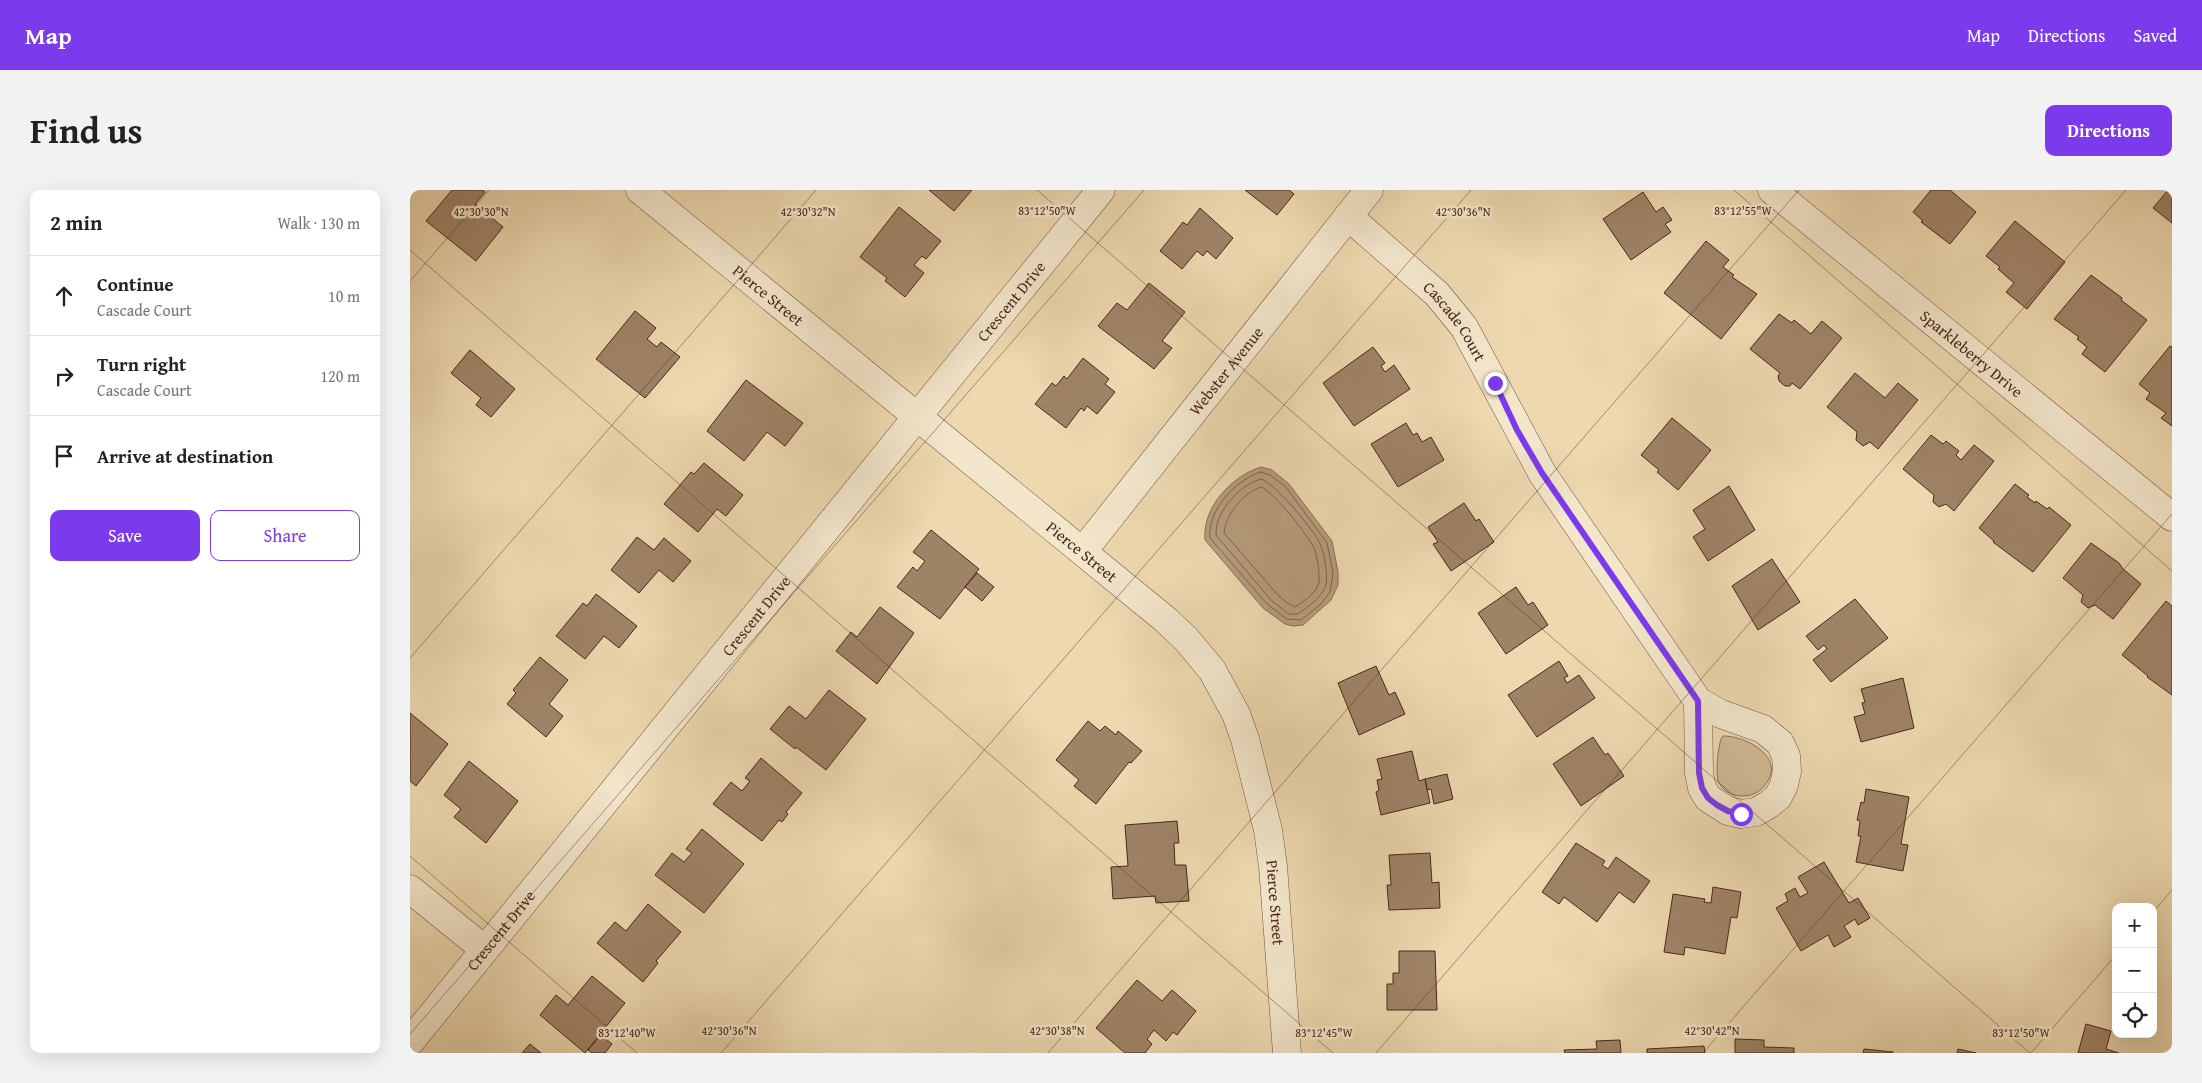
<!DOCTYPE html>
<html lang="en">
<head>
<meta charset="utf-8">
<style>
	:root { --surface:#fff; --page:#f2f2f2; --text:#222; --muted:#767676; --line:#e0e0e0; --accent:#7c3aed }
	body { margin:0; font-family:"Gentium Book Plus",serif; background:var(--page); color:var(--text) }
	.controls { position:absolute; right:15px; bottom:15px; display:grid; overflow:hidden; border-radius:10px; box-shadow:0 5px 20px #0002 }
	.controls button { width:45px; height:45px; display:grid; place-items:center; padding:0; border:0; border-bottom:1px solid var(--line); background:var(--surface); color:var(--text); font:25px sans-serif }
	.stop { position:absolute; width:15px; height:15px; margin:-11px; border:4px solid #7c3aed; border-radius:50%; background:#fff }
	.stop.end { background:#7c3aed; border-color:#fff; box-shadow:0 1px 5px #0008 }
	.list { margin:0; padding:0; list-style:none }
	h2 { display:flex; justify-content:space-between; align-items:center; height:65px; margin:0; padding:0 20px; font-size:21px }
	h2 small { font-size:16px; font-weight:400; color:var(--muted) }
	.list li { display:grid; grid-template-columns:32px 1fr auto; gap:15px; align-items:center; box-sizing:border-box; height:80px; padding:0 20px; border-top:1px solid var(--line) }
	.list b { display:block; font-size:19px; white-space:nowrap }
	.list p { margin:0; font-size:16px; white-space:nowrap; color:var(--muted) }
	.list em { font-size:16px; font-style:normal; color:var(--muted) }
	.actions { display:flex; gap:10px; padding:15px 20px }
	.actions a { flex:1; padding:11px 0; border:1px solid var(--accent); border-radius:10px; text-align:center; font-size:18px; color:var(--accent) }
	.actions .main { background:var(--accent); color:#fff }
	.icon { flex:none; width:28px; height:28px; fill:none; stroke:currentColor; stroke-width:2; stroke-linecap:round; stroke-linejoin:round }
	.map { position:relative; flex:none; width:1762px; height:863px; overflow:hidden; border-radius:10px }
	header { display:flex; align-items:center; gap:30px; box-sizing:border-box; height:70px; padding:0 25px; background:var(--accent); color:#fff }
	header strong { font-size:24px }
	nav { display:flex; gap:28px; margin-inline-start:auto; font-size:18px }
	.intro { display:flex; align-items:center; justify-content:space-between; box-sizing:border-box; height:120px; padding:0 30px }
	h1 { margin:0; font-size:35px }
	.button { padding:12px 22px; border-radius:10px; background:var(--accent); color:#fff; font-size:18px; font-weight:700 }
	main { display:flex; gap:30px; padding:0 30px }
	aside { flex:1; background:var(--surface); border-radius:10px; box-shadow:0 5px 20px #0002 }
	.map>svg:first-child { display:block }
</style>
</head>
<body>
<header>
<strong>Map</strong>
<nav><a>Map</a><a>Directions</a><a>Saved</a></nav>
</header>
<div class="intro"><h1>Find us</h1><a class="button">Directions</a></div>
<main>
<aside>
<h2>2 min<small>Walk · 130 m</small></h2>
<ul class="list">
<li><svg class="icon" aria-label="ahead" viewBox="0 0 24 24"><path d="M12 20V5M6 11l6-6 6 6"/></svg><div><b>Continue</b><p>Cascade Court</p></div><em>10 m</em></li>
<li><svg class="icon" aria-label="right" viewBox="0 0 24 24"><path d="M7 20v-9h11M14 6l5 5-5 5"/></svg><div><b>Turn right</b><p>Cascade Court</p></div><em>120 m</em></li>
<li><svg class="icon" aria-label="arrive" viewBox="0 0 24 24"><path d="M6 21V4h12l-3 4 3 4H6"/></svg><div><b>Arrive at destination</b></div></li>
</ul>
<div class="actions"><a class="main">Save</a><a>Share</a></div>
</aside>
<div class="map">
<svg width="1762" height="863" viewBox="0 0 1762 863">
	<rect width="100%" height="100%" fill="#edd8af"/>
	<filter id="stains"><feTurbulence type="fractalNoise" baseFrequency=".004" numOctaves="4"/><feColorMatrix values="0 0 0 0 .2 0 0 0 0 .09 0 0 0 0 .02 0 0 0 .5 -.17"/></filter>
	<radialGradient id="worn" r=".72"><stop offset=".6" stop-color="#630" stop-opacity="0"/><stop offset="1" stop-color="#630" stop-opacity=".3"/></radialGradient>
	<path fill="#d1ba96" stroke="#8e7058" d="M1313 546C1337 546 1377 568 1355 595 1344 610 1319 610 1309 593 1305 587 1308 550 1313 546Z"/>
	<path fill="#b69c7c" stroke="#8b6d55" d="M851 277 862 280 879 294 922 351 928 382V395L921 410 893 435 883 436 875 434 853 418 795 350C792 317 822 286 851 277Z"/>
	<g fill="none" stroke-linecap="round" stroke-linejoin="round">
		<path stroke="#80624b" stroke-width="1" d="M851 282 860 285 876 297 917 353 923 383 920 402 911 414 891 430 877 429 857 414 800 348C797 320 827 289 851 282Z
			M851 289C865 293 906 342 911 356 914 363 918 386 916 394 913 407 899 416 888 424H879L861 410 806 345C805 322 829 295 851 289Z
			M851 297C863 301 898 345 904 358 907 364 910 385 909 392 907 403 894 411 885 417L877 413 867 404 814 343C816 324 833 303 851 297Z"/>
	</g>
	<path fill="#9f8367" stroke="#4a271a" d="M42 0H72L75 2 65 14 93 37 66 71 16 31Z
		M519 0H562L544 21Z
		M835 0H879L884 4 867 25Z
		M1521 0H1540L1566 22 1540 54 1511 32 1513 31 1503 22Z
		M1758 0H1762V33L1743 18Z
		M1233 2 1246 22 1253 17 1262 30 1255 34 1261 42 1221 70 1193 29Z
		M489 17 531 51 516 69 512 66 504 75 514 83 495 107 475 91 477 88 450 67Z
		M790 18 823 48 806 69 797 61 793 66 787 61 772 79 750 61 773 32 777 35Z
		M1605 31 1655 72 1617 119 1596 102 1604 93 1588 79 1590 77 1576 66Z
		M1296 51 1319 70 1313 77 1324 85 1322 87 1347 104 1311 149 1254 103Z
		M1681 85 1712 108 1711 110 1737 130 1695 182 1672 164 1677 157 1667 149 1669 147 1644 129Z
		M739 93 775 122 752 151 762 158 744 179 688 136 707 113 717 120Z
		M225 121 246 138 237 149 247 157 251 152 270 167 235 208 186 169Z
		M1369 124 1382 133 1384 130 1401 144 1412 131 1432 148 1390 199 1382 193 1380 196H1375L1369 191 1368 186 1370 183 1340 159Z
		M1760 156 1762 157V236L1751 228 1756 223 1736 209 1740 203 1729 194Z
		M963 157 975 173 971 176 975 182 984 175 1000 199 944 236 913 193Z
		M60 160 105 199 81 227 66 215 71 208 41 183Z
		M673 168 699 189 695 194 705 202 687 224 677 216 674 221 671 218 656 238 625 214 642 193 646 196 654 186 657 189Z
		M1445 183 1475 208 1488 193 1508 210 1468 259 1460 252 1453 256 1446 250 1447 242 1417 217Z
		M336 190 393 233 375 256 357 242 334 271 297 241Z
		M1262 228 1301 260 1268 300 1247 282 1249 280 1231 265Z
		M996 233 1003 245 1007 243 1012 252 1021 247 1034 270 988 297 961 254Z
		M1521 245 1533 254 1536 251 1549 261 1546 265 1551 270 1564 255 1584 271 1544 321 1536 314 1529 317 1523 312 1524 305 1493 279Z
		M294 273 333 305 316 326 307 319 288 342 254 314 281 282 284 284Z
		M1605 294 1619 305 1617 307 1625 313 1626 311 1637 319 1639 317 1661 335 1623 382 1583 352 1584 351 1569 338Z
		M1319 296 1345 340 1298 371 1283 347 1295 339 1283 320Z
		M1054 313 1066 331 1069 329 1084 352 1041 381 1023 354 1028 352 1018 337Z
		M521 340 569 379 530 429 487 397 503 377 507 381 515 371 503 362Z
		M227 347 244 360 254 348 281 371 263 392 249 380 229 403 201 380Z
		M1681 353 1709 373 1713 379 1731 394 1703 429 1685 415 1678 418 1671 412 1673 405 1653 388Z
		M1362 369 1390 412 1348 440 1322 396Z
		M567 383 584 397 572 411 555 397Z
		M1106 397 1118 415 1123 412 1138 435 1096 464 1068 423Z
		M186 404 227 436 209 458 194 446 175 469 146 446 173 413 177 416Z
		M1445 409 1478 448 1421 492 1403 470 1417 459 1414 455 1408 460 1396 446Z
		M1756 411 1762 416V505L1737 487 1738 486 1712 465Z
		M470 417 504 443 467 494 426 461 441 442 447 447Z
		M130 467 158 490 139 514 153 526 136 547 97 514 106 503 103 500Z
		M1149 471 1158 486 1154 488 1157 493 1169 485 1185 508 1127 547 1098 505Z
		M966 476 979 505 985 502 995 524 949 545 928 493Z
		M1493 488 1504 538 1451 552 1444 527 1455 524 1452 513 1455 512 1451 499Z
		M419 500 456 529 416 580 386 557 385 559 360 539 379 516 396 529Z
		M0 523 38 554 6 596 0 591Z
		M678 531 690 541 695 536 706 545 708 541 732 561 721 573 719 572 686 614 664 596 669 590 646 570Z
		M1183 547 1195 565 1198 563 1214 586 1171 616 1143 574Z
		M1002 561 1009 591 1015 589 1020 613 971 625 966 602 969 600 967 590 972 589 967 569Z
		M351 568 392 603 376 622 378 624 372 632 369 630 352 651 303 614 321 592 332 601 340 591 335 588Z
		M59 571 108 611 76 653 44 627 51 619 34 605Z
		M1037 584 1043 609 1024 614 1021 599 1017 600 1015 589Z
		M1456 599 1499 607 1491 654 1498 655 1493 681 1446 672 1451 646H1448L1450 631 1447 630 1451 612 1454 613Z
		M767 631 769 653H764L765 675H776L779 711 746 713 745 706 703 709 701 677 718 676 715 635Z
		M292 639 334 674 294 723 245 685 262 663 274 672 282 663 276 659Z
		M1166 653 1195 671 1192 675 1198 679 1206 667 1240 691 1224 713 1209 702 1187 732 1154 707 1149 714 1132 702Z
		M1020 663 1022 693 1029 692 1030 718 979 720 977 695H981L979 665Z
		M1414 672 1439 713 1448 708 1460 728 1448 735 1445 729 1434 736 1441 747 1424 757 1418 745 1391 761 1366 718 1378 711 1375 704 1385 698 1390 707 1398 703 1388 687Z
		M1303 697 1331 702 1327 728 1321 727 1315 764 1275 757 1274 765 1254 762 1263 704 1295 709 1294 712 1301 713Z
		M238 714 271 742 246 771 248 773 233 792 187 753 205 732 216 741Z
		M989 761H1025L1027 820H977V794H983V783H989Z
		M182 786 215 813 175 863 130 825 146 805 158 815Z
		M727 790 752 811 762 800 786 821 767 845 763 842 756 851 744 840 737 849 742 854 735 863H715L686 838Z
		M1676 834 1701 841 1696 859 1709 863H1668Z
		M191 845 202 854 195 863H182L178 860Z
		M1325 849 1354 850V857L1384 858V863H1325Z
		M1210 850 1211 863H1155L1154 860 1187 859 1186 851Z
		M120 854 131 863H112Z
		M1294 856 1295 863H1237V859Z
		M1454 859 1483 862V863H1453Z
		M1548 859 1566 863H1547Z"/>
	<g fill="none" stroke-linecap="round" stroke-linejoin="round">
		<defs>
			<g id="street">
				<path id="s1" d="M230 0 756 430 776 449 802 480 826 524 835 549 858 640 863 676 877 863"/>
				<path id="s2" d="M1362 0 1762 327"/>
				<path id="s3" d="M938 26 1027 104 1054 137 1132 283 1288 511 1289 583 1292 598 1298 608 1318 621 1331 624 1346 622 1358 615 1368 607 1374 595 1377 581 1376 566 1370 553 1353 539 1311 524 1288 511"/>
				<path id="s4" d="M673 361 959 0"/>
				<path d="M0 699 74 759"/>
				<path id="s5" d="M0 852 691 0"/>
			</g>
		</defs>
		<use href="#street" stroke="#73533f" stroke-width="29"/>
		<use href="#street" stroke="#f3e6cb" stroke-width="28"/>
	</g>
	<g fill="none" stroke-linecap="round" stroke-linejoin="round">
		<path stroke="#7c3aed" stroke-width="6" d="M1085 193 1107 240 1132 283 1288 511 1289 583 1292 598 1298 608 1307 615 1318 621 1331 624"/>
	</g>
	<path fill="none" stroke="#4a271a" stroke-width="1" stroke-opacity="0.45" d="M627 0 1620 863M1324 0 1762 381M0 60 923 863M0 91 79 0M0 468 406 0M0 666 227 863M1743 722 1762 700M0 844 734 0M311 863 1061 0M638 863 1389 0M966 863 1716 0M1293 863 1762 324M1621 863 1706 765"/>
	<g text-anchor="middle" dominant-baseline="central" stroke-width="5" stroke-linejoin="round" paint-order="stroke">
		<g font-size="16" fill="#4a271a" stroke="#f3e6cb">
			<text stroke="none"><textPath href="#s1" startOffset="166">Pierce Street</textPath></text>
			<text stroke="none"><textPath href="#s5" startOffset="954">Crescent Drive</textPath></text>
			<text stroke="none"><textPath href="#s3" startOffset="151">Cascade Court</textPath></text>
			<text stroke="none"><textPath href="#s2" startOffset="258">Sparkleberry Drive</textPath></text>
			<text stroke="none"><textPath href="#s4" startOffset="230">Webster Avenue</textPath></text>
			<text stroke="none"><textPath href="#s1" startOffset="571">Pierce Street</textPath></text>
			<text stroke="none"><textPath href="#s5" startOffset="549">Crescent Drive</textPath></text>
			<text stroke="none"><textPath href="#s1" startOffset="991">Pierce Street</textPath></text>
			<text stroke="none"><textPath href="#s5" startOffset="144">Crescent Drive</textPath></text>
		</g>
	</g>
	<g font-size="12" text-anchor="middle" fill="#4a271a" stroke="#f3e6cb" stroke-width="5" stroke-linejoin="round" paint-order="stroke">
		<text x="637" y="25">83°12'50"W</text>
		<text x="1333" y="25">83°12'55"W</text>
		<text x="71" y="26">42°30'30"N</text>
		<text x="398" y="26">42°30'32"N</text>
		<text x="1053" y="26">42°30'36"N</text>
		<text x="319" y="845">42°30'36"N</text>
		<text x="647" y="845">42°30'38"N</text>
		<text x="1302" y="845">42°30'42"N</text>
		<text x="217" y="847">83°12'40"W</text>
		<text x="914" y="847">83°12'45"W</text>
		<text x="1611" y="847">83°12'50"W</text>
	</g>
	<rect width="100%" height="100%" filter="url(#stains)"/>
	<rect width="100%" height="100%" fill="url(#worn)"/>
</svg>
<div class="controls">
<button>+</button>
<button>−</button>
<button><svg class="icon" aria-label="locate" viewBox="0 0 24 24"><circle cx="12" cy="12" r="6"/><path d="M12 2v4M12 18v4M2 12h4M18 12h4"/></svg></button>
</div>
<div class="stop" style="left:1331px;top:624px"></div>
<div class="stop end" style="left:1085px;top:193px"></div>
</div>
</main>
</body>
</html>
